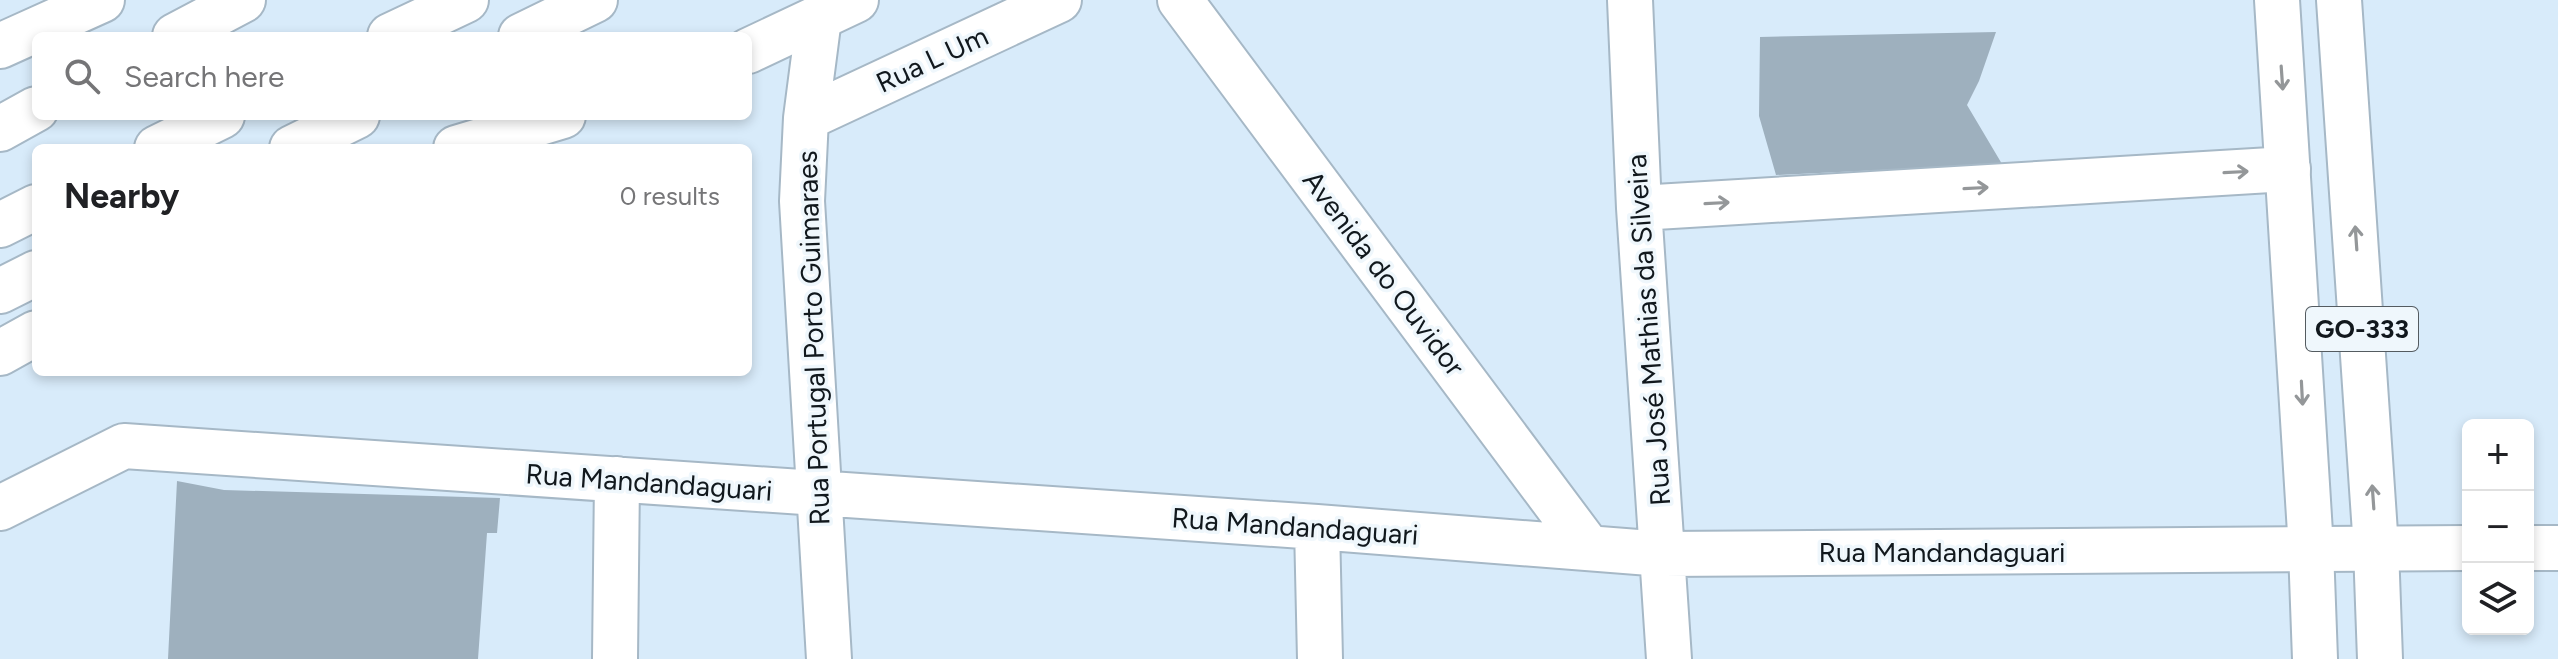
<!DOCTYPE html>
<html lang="en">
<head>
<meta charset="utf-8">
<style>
	:root { --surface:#fff; --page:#f2f2f2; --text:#202124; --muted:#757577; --line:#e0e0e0 }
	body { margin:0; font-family:Figtree,sans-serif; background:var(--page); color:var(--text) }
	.controls { position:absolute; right:24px; bottom:24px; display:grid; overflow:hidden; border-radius:12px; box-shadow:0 4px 12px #0003 }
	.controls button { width:72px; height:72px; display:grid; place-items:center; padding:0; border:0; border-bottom:2px solid var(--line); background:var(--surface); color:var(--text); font:40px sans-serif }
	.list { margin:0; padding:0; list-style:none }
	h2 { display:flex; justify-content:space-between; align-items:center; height:104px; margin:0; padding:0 32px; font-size:34px }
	h2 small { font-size:26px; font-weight:400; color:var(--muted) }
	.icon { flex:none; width:44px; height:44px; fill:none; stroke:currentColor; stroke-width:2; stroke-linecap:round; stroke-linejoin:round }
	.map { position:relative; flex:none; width:2558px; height:659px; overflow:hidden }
	.search { position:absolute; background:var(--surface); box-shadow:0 4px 12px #0003; left:32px; top:32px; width:720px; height:88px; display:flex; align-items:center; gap:20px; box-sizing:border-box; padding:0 28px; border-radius:12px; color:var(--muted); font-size:30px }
	.panel { position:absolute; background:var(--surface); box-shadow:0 4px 12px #0003; left:32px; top:144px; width:720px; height:232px; border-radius:12px }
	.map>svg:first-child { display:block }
</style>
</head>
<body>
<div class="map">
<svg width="2558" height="659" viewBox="0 0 2558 659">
	<rect width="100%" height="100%" fill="#d8ebfa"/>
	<path fill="#9eb0be" d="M1996 32 1979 81 1967 105 2002 164 1776 175 1759 116 1760 37Z
		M177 481 224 490 500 498 497 533H487L478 659H168Z"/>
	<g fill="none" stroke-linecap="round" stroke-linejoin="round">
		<defs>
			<path id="minor" d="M1180 0 1588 547
				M1630 0 1639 208 1669 659
				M819 18 806 118 802 201 829 659
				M0 46 102 0
				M806 118 1059 0
				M1639 208 2288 169
				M0 508 124 446 1317 527 1663 554 2468 548
				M1317 527 1320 659
				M2528 548H2558
				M615 659 617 479"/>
			<path id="primary" d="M2277 0 2311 549 2315 659
				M2339 0 2376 548 2380 659"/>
			<path id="trunk" d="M175 36 243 0
				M748 51 856 0
				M0 129 36 109
				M456 148 563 116
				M0 353 36 333"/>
			<path id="motorway" d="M390 36 466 0
				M521 36 595 0
				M157 148 222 116
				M292 148 357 116
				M0 225 36 207
				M0 291 36 273"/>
		</defs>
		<use href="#minor" stroke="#a6b8c6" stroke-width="48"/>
		<use href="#primary" stroke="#a6b8c6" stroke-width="48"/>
		<use href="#trunk" stroke="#a6b8c6" stroke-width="48"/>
		<use href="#motorway" stroke="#a6b8c6" stroke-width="48"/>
		<use href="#minor" stroke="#fff" stroke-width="44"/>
		<use href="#primary" stroke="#fff" stroke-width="44"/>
		<use href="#trunk" stroke="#fff" stroke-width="44"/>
		<use href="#motorway" stroke="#fff" stroke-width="44"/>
	</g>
	<defs><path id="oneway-shaft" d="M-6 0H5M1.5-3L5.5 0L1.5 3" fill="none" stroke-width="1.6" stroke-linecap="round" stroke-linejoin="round" transform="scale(2)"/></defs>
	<g stroke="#949799">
		<use href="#oneway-shaft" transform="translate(2282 78) rotate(86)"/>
		<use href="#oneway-shaft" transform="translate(2236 172) rotate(-3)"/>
		<use href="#oneway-shaft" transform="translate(1976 188) rotate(-3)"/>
		<use href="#oneway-shaft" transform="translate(1717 203) rotate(-3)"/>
		<use href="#oneway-shaft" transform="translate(2356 238) rotate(-94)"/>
		<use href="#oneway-shaft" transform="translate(2302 393) rotate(87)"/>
		<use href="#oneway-shaft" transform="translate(2373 497) rotate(-94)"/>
	</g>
	<g text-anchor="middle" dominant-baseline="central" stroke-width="7" stroke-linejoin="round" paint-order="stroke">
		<rect fill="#eff7fc" stroke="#545b60" stroke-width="2" x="2306" y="307" width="112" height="44" rx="6"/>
		<g font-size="26" font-weight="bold" fill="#11181d">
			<text x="2362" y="329">GO-333</text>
		</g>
		<g font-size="28" fill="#11181d" stroke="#eff7fc">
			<text transform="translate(932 59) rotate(-25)">Rua L Um</text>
			<text transform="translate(1384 273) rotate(53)">Avenida do Ouvidor</text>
			<text transform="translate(1648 330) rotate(-94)">Rua José Mathias da Silveira</text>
			<text transform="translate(813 338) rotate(-92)">Rua Portugal Porto Guimaraes</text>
			<text transform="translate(649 482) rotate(4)">Rua Mandandaguari</text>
			<text transform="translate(1295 526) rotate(4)">Rua Mandandaguari</text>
			<text x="1942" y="552">Rua Mandandaguari</text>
		</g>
	</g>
</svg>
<div class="controls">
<button>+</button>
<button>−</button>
<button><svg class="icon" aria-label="layers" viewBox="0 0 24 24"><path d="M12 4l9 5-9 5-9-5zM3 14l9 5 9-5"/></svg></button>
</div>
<div class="search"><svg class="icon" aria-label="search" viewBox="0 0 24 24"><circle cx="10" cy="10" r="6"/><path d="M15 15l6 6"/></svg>Search here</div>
<section class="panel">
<h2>Nearby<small>0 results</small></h2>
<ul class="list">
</ul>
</section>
</div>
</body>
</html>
